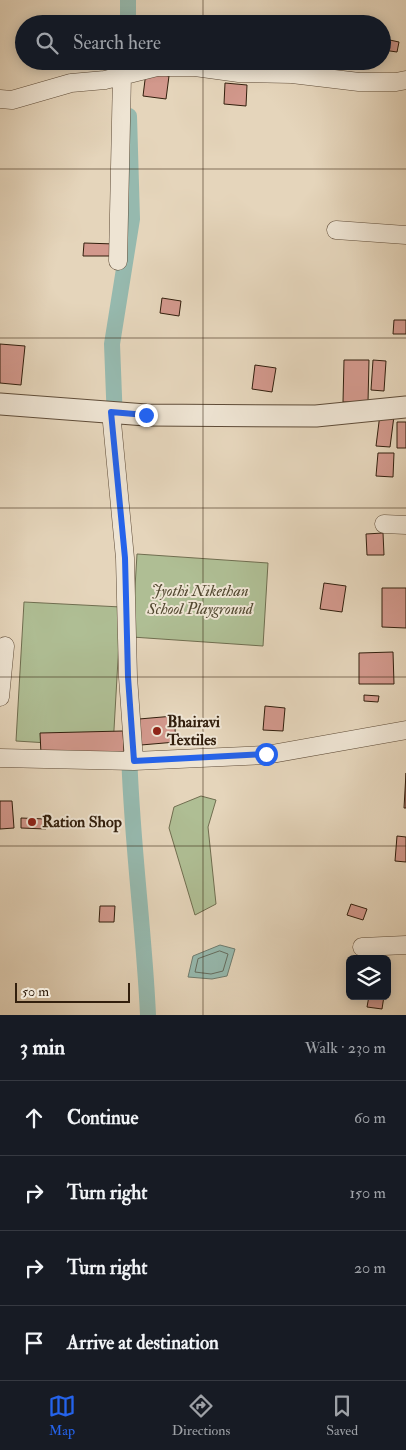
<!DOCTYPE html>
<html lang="en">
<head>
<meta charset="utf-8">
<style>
	:root { --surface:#171b24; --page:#20242c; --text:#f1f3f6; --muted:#9ea1a6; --line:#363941; --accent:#2563eb }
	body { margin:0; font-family:"IM FELL Double Pica",serif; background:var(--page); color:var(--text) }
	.controls { position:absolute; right:15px; bottom:15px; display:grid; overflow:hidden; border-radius:8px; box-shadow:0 2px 12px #0003 }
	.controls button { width:45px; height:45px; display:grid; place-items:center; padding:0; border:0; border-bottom:1px solid var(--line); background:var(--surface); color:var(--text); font:25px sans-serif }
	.scale { position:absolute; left:15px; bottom:12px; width:115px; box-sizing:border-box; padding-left:5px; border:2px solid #321f0d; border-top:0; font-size:14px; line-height:18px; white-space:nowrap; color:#321f0d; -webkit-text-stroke:4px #eee4d3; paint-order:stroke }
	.stop { position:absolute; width:15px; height:15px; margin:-11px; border:4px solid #2563eb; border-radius:50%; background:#fff }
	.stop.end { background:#2563eb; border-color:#fff; box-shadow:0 1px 5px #0008 }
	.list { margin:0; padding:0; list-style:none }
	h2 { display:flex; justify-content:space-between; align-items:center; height:65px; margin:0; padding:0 20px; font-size:21px }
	h2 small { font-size:16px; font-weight:400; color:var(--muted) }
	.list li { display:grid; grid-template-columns:32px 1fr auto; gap:15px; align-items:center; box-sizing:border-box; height:75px; padding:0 20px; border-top:1px solid var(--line) }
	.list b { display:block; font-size:19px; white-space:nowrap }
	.list em { font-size:16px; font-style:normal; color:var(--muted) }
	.icon { flex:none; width:28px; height:28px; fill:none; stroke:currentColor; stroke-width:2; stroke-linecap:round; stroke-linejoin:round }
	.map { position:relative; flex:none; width:406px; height:1015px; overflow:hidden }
	.search { position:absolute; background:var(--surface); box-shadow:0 2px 12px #0003; left:15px; right:15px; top:15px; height:55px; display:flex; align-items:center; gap:12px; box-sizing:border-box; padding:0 18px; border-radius:28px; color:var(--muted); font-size:19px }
	.sheet { height:365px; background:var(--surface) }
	nav { display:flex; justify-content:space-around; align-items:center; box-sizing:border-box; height:70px; border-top:1px solid var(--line); background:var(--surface); font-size:14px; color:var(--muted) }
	nav a { display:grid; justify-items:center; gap:2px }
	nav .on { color:var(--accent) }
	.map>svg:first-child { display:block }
</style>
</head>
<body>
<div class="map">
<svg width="406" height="1015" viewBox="0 0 406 1015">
	<rect width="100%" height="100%" fill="#e5d5bb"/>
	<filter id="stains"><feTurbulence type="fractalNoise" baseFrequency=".004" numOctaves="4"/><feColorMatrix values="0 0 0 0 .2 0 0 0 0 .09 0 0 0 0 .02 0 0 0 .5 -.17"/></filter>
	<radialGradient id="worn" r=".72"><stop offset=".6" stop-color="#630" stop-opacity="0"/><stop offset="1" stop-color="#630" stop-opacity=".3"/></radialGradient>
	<path fill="#afbe94" stroke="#706e50" d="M137 554 268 563 263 646 132 637Z
		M24 602 121 607 113 747 16 741Z
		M201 796 216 800 208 827 216 904 195 915 169 828 174 807Z"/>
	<path fill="#96b9ae" stroke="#6e7b6e" d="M220 945 235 949 227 976 212 979 188 977 193 956Z"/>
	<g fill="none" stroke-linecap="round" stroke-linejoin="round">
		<path stroke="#646c5e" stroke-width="1" d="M220 951 228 954 223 971 211 974 195 972 198 959Z"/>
		<path stroke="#96b9ae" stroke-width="16" d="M128 0V24
			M115 422 112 344 132 219 129 116
			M129 749C131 838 144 926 148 1015"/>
	</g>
	<path fill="#d2988c" stroke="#321f0d" d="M385 39 399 42 397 52 383 50Z
		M146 72 169 76 166 99 143 96Z
		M225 83 247 85 246 106 224 104Z
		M84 243 115 244V256H83Z
		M162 298 181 301 179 316 160 313Z
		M394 320H406V334H393Z
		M0 344 25 346 21 385 0 383Z
		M344 360H369L368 402H343Z
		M373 360 386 361 384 391 371 390Z
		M255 365 276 368 272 392 252 389Z
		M380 414 394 416 390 447 376 446Z
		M397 422H406V448H397Z
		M378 453H394L393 477 376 476Z
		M383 533 384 555H367L366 534Z
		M324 583 346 586 342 612 320 609Z
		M382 588H406V628L382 627Z
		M393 652 394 684H359V653Z
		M364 695 379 696 378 702 364 701Z
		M265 706 285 708 283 731 263 730Z
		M174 716 176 742 141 745 139 719Z
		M123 731 124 752 41 754 40 733Z
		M406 773V808H404Z
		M0 801H12L14 828 0 829Z
		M21 818 46 819V829L21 828Z
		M397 836 406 837V862L395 861Z
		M351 904 367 909 363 920 347 915Z
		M100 906H115L114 922H99Z
		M369 996H384L382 1009 367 1007Z"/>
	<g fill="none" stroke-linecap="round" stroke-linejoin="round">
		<defs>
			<path id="minor" d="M0 99 12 100 71 83 105 80 157 67H195L239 73 292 74 359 82H396L406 80
				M336 230 406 235
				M118 261 122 75
				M111 412 125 558 128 677 134 761
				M384 524 406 525
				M0 697 5 646
				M0 758 134 761 266 755 406 730
				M362 947 406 945"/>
			<path id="tertiary" d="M0 404 146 415 316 416 406 407"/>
		</defs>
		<use href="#minor" stroke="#5f4c38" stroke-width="19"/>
		<use href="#tertiary" stroke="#5f4c38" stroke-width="23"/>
		<use href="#minor" stroke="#eee4d3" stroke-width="18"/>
		<use href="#tertiary" stroke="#eee4d3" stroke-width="21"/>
	</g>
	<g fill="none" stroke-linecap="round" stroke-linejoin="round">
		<path stroke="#2563eb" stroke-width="6" d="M146 415 111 412 125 558 128 677 134 761 266 754"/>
	</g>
	<path fill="none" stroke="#321f0d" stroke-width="1" stroke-opacity="0.55" d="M203 0V24M203 61V1015M0 169H406M0 338H406M0 508H406M0 677H406M0 846H406"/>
	<g fill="#8f2418" stroke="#eee4d3" stroke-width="2">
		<circle cx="157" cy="731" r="5"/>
		<circle cx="32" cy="822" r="5"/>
	</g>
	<g text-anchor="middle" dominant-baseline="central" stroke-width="4" stroke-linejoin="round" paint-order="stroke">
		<g font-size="16" font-style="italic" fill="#51472f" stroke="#eee4d3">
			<text x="200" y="591">Jyothi Nikethan<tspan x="200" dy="18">School Playground</tspan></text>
		</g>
		<g font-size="16" font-weight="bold" fill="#321f0d" stroke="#eee4d3" text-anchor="start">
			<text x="167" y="722">Bhairavi<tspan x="167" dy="18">Textiles</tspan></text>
			<text x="42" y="822">Ration Shop</text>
		</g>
	</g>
	<rect width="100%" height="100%" filter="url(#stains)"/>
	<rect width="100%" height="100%" fill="url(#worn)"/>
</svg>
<div class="controls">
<button><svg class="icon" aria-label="layers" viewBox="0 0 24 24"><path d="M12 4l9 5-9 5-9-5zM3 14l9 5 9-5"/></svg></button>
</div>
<div class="scale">50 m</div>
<div class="stop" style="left:266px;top:754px"></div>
<div class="stop end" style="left:146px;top:415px"></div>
<div class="search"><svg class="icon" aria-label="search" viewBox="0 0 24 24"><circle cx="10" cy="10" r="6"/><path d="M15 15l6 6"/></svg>Search here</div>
</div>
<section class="sheet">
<h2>3 min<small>Walk · 230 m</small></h2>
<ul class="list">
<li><svg class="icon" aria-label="ahead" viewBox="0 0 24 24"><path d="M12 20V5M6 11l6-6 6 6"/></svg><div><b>Continue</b></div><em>60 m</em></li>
<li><svg class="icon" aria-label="right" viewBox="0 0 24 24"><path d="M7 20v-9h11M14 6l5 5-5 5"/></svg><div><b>Turn right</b></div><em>150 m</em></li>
<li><svg class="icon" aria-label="right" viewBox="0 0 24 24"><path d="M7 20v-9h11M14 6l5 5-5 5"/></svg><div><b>Turn right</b></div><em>20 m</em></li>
<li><svg class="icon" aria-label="arrive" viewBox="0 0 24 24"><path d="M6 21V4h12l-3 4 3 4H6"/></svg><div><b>Arrive at destination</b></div></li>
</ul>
</section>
<nav>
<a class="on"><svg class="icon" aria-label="map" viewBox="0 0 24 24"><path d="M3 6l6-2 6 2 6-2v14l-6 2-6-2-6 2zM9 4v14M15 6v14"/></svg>Map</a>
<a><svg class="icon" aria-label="directions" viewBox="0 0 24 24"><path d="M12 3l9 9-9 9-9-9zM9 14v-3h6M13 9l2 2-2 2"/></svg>Directions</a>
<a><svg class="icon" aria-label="saved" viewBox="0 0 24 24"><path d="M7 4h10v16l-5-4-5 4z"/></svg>Saved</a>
</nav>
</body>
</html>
